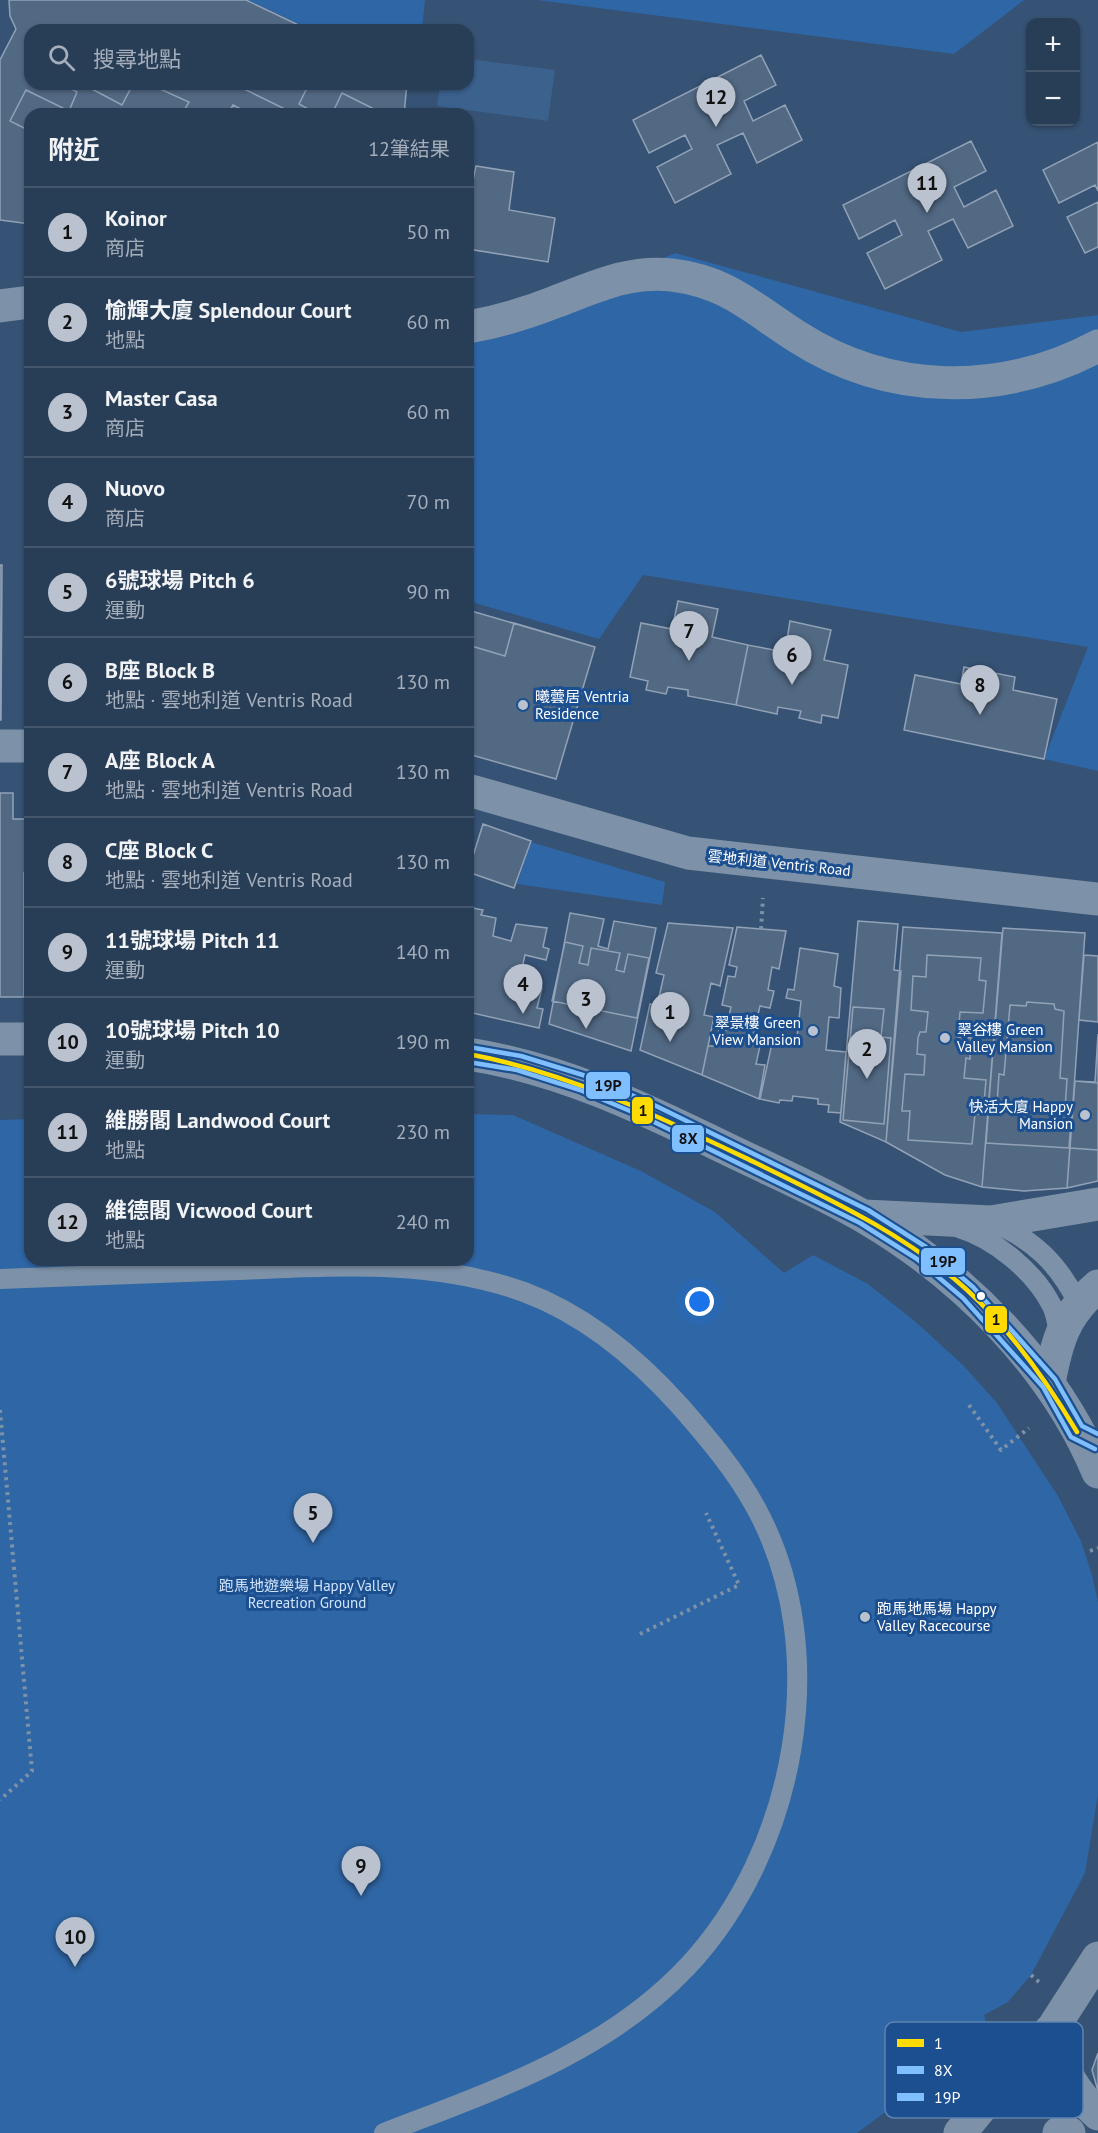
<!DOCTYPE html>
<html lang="zh-TW">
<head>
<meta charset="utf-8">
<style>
	:root { --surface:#283e57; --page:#30455d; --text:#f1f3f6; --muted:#a5aeba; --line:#44576d; --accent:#b9c2ce }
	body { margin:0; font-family:"PT Sans","Noto Sans TC",sans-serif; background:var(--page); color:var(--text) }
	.controls { position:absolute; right:18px; top:18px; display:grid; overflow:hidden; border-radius:12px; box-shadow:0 2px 4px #0004 }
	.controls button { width:54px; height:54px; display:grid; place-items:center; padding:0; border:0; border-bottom:2px solid var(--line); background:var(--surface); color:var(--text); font:30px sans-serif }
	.you { position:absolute; left:700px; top:1302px; width:21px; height:21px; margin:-15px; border:4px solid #fff; border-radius:50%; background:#1a73e8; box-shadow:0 0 0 9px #1a73e833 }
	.badge { display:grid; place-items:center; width:39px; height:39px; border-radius:50%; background:var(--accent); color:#111; font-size:20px; font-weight:700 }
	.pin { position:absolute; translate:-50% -50px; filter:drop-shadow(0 2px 3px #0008) }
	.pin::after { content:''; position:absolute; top:32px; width:21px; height:18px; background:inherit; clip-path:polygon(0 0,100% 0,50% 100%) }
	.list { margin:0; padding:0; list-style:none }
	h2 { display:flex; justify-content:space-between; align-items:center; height:78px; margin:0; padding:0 24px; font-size:26px }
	h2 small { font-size:20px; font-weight:400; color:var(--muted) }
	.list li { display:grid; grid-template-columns:39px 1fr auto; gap:18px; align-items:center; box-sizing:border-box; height:90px; padding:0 24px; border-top:2px solid var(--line) }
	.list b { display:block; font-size:22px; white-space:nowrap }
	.list p { margin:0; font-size:20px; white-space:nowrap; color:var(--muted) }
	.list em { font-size:20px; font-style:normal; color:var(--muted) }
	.icon { flex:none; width:33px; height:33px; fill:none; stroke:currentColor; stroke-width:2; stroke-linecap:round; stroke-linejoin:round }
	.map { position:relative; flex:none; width:1098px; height:2133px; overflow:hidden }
	.search { position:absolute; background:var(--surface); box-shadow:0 2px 4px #0004; left:24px; top:24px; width:450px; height:66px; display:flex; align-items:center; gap:15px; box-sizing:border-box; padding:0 21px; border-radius:18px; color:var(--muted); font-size:22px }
	.panel { position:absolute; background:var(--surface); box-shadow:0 2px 4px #0004; left:24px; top:108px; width:450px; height:1158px; border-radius:18px }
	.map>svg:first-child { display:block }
</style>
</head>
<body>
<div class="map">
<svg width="1098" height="2133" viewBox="0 0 1098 2133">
	<rect width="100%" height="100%" fill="#365274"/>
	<path fill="#2f66a5" d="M248 0H425L422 30H312Z
		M537 0H1024L954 54Z
		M675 253 961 332 1098 315V771L1044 759 1088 647 643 575 599 639 468 601V339Z
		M531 842 665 882 662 905 517 884Z
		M468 1114 513 1115 641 1171 715 1212 784 1273 813 1255 868 1284 917 1323 963 1365 997 1403 1058 1496 1081 1541 1092 1575 1098 1602V1794L1085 1873 1031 1975 1008 2002 984 2015 986 2022 937 2074 857 2133H0V1120L30 1119V1260H468Z"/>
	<path fill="#3b618d" d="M468 59 555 70 548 121 437 106 440 84H468Z"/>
	<path fill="#526984" stroke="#92a2b6" stroke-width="1.5" d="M9 0H246L309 30H30V84H407L404 114H30V224L0 220V60L16 29 10 16Z
		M761 55 776 85 744 101 753 121 785 105 802 140 757 163 743 133 717 145 731 174 675 203 657 167 692 149 685 135 649 153 633 120Z
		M63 84H91L90 88 122 105 133 84H149L189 102 182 114H30V131L10 121 26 90 69 111 77 92Z
		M246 84H309L299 104 317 114H282L285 109 244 89Z
		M342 93 384 114H332Z
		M233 105 250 114H228Z
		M971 141 986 171 954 187 964 207 996 190 1013 226 968 248 953 219 928 231 942 260 885 289 867 253 902 235 895 220 859 239 843 205Z
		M1098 142V191L1095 185 1059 203 1043 170Z
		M476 166 514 172 509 210 555 218 548 262 468 249V205Z
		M1098 202V247L1085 253 1067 217Z
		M0 565H2L1 720H0Z
		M678 601 718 609 712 637 748 645 736 705 688 696V690L668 687 666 694 646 690 648 681 630 677 641 623 672 629Z
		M468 610 595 647 556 779 468 754Z
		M790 621 831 630 824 660 848 665 838 718 822 715 821 723 799 718 801 711 778 707 777 714 736 705 748 645 785 652Z
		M514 623 595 647 556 779 468 754V645L505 656Z
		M964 667 1015 677 1013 690 1057 699 1044 759 904 730 915 675 961 684Z
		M0 793H13V819H30V873H24V997H0Z
		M483 824 531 841 514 888 468 872Z
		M468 907 483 910 481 915 496 918 493 936 511 941 516 924 547 928 543 947 549 949 546 960 525 955 520 977 533 980 531 986 542 988 537 1008 543 1009 539 1028 468 1012 470 946 468 945Z
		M570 913 604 919 598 946 608 949 614 921 656 928 631 1051 549 1024Z
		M858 921 898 924 894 970 901 971 886 1142 840 1122Z
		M668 923 733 928 720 986 711 983 704 1015 714 1017 702 1075 640 1050 650 1004 657 1006 664 975 656 973Z
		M737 927 786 931 779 969 772 967 768 990 774 991 770 1008 760 1006 751 1045 760 1046 756 1064 765 1065 759 1099 702 1075 708 1046H716L719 1029 726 1030 731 1007 722 1005 728 976 735 977 737 967 729 965Z
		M903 927 1002 933 982 1187 945 1175 886 1142Z
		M1003 928 1085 933 1067 1188 1024 1191 982 1187Z
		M565 942 583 946 579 963 588 965 591 948 620 953 616 970 624 972 628 954 649 958 637 1018 552 1001Z
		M800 948 838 954 834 986 841 988 839 1018 829 1017 826 1050 846 1052 841 1113 828 1112 829 1105 818 1104V1099L793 1096 792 1101 780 1100 779 1103 760 1099 772 1043 796 1046 801 1001 786 998 788 989 794 990Z
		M927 955 981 958 979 980 986 981 983 1013 960 1012 958 1037 971 1038 970 1059 966 1058 964 1078 986 1080 983 1114H975L972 1144 908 1140 910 1111H902L905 1074 924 1075 925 1055 917 1054 918 1038 920 1032H926L928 1012 911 1010 913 976 926 977Z
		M1084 955 1098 956V1022L1079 1020Z
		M1027 1002 1054 1004 1055 1009 1064 1011 1060 1078 1067 1079 1065 1110H1072L1069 1148 986 1143 989 1104H997L999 1074 1004 1075 1010 1005 1026 1006Z
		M853 1007 884 1009 881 1037 891 1038 884 1124 843 1120Z
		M1098 1034V1150L1070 1148 1075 1081 1095 1082Z
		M1075 1081 1098 1083V1181L1067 1188Z
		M1098 2053V2091L1092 2070Z"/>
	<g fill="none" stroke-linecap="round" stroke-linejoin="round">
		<path stroke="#7d92a8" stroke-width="4" stroke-dasharray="3 4.5" stroke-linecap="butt" d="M761 929 763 898
			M969 1405 1001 1450 1029 1428
			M0 1410 32 1771 0 1800
			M1090 1551 1098 1548
			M640 1634 739 1585 706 1513
			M1031 1975 1039 1982"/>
		<path stroke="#7d92a8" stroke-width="20" d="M993 1223C1034 1239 1059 1265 1078 1303
			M959 1228C995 1239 1035 1272 1052 1306 1056 1314 1057 1325 1060 1334
			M0 1279C79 1276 159 1273 238 1270 334 1266 432 1259 524 1292 586 1315 636 1357 680 1406 708 1438 736 1471 756 1508 834 1651 796 1851 687 1967 605 2054 492 2091 384 2133"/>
		<path stroke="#7d92a8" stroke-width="33" d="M0 746H30
			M468 790 688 853 1098 899
			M864 1216 991 1222 1098 1204
			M1049 1383C1057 1340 1064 1315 1098 1286"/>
		<path stroke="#7d92a8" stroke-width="33" d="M0 306 30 302
			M468 327C497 322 527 313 555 302 595 287 629 270 672 275 728 282 752 308 796 336 889 396 1002 397 1098 346
			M0 1039H30
			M468 1054C559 1068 641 1107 723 1147 770 1170 820 1191 866 1218 964 1276 1053 1365 1098 1472
			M1053 2028C1058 2063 1071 2090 1098 2114
			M960 2133 1014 2067 1053 2028 1098 1958
			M1059 2133H1069"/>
		<defs>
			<path id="bus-1" d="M468 1054C571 1073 662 1118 756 1163 829 1199 905 1234 966 1289 1011 1330 1046 1380 1077 1432"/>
			<path id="bus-2" d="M468 1062 517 1070 580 1090 642 1116 860 1223 917 1259 963 1298 1043 1387 1071 1437 1095 1449"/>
			<path id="bus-3" d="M469 1047 521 1056 586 1076 648 1102 868 1210 926 1247 973 1287 1055 1379 1082 1426 1098 1434"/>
		</defs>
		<use href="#bus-1" stroke="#1b4f8f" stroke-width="9"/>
		<use href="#bus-2" stroke="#1b4f8f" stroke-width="9"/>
		<use href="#bus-3" stroke="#1b4f8f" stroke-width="9"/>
		<use href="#bus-1" stroke="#ffdb00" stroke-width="4.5"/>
		<use href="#bus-2" stroke="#80bfff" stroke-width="4.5"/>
		<use href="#bus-3" stroke="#80bfff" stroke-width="4.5"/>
	</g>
	<g fill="#b9c2ce" stroke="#1b4f8f" stroke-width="2">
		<circle cx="523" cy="705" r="6"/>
		<circle cx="813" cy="1031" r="6"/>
		<circle cx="945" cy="1038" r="6"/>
		<circle cx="1085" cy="1115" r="6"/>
		<circle cx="865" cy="1617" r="6"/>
	</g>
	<circle fill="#fff" stroke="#1b4f8f" stroke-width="2" cx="981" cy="1296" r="5"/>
	<g text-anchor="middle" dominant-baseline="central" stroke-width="6" stroke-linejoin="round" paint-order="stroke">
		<g font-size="15" fill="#fff" stroke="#1b4f8f" text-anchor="start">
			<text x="535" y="696">曦蕓居 Ventria<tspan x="535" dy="17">Residence</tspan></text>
			<text x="801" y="1022" text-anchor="end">翠景樓 Green<tspan x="801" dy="17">View Mansion</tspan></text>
			<text x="957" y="1029">翠谷樓 Green<tspan x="957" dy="17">Valley Mansion</tspan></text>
			<text x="1073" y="1106" text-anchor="end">快活大廈 Happy<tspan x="1073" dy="17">Mansion</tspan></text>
			<text x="877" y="1608">跑馬地馬場 Happy<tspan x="877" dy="17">Valley Racecourse</tspan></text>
		</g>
		<g font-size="15" fill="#fff" stroke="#1b4f8f">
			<text transform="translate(779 863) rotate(6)">雲地利道 Ventris Road</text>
		</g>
		<g font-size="15" fill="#cfe3fa" stroke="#1b4f8f">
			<text x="307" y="1585">跑馬地遊樂場 Happy Valley<tspan x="307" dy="17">Recreation Ground</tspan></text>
		</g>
	</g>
	<rect x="885" y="2022" width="198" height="96" rx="9" fill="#1b4f8f" stroke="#5f84b1" stroke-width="1.5"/>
	<rect x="897" y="2039" width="27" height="8" fill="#ffdb00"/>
	<rect x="897" y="2066" width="27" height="8" fill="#80bfff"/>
	<rect x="897" y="2093" width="27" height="8" fill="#80bfff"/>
	<g font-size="16" fill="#fff">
		<text x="934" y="2049">1</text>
		<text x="934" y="2076">8X</text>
		<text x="934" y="2103">19P</text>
	</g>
	<g stroke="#1b4f8f" stroke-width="2">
		<rect x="585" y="1071" width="46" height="29" rx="6" fill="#80bfff"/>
		<rect x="631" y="1096" width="23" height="29" rx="6" fill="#ffdb00"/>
		<rect x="671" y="1124" width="34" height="29" rx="6" fill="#80bfff"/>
		<rect x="920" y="1247" width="46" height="29" rx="6" fill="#80bfff"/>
		<rect x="984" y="1305" width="24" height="29" rx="6" fill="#ffdb00"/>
	</g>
	<g font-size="16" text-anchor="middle" font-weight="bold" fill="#111">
		<text x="608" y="1091">19P</text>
		<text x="643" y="1116">1</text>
		<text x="688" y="1144">8X</text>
		<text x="943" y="1267">19P</text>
		<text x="996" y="1325">1</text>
	</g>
</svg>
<div class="controls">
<button>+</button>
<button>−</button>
</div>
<div class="you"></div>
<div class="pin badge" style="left:670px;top:1042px">1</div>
<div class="pin badge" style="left:867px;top:1079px">2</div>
<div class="pin badge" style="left:586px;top:1029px">3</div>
<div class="pin badge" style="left:523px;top:1014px">4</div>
<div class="pin badge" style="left:313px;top:1543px">5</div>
<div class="pin badge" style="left:792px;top:685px">6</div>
<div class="pin badge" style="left:689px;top:661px">7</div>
<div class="pin badge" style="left:980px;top:715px">8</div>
<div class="pin badge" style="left:361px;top:1896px">9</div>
<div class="pin badge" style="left:75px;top:1967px">10</div>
<div class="pin badge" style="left:927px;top:213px">11</div>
<div class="pin badge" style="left:716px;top:127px">12</div>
<div class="search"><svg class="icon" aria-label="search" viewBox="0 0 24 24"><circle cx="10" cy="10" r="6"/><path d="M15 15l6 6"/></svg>搜尋地點</div>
<section class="panel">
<h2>附近<small>12筆結果</small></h2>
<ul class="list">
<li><span class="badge">1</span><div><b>Koinor</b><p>商店</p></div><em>50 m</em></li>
<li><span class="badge">2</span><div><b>愉輝大廈 Splendour Court</b><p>地點</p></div><em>60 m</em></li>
<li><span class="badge">3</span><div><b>Master Casa</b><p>商店</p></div><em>60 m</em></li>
<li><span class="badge">4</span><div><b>Nuovo</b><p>商店</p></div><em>70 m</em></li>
<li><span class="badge">5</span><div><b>6號球場 Pitch 6</b><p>運動</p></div><em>90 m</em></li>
<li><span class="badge">6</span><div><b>B座 Block B</b><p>地點 · 雲地利道 Ventris Road</p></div><em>130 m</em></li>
<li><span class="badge">7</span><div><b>A座 Block A</b><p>地點 · 雲地利道 Ventris Road</p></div><em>130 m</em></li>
<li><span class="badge">8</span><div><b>C座 Block C</b><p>地點 · 雲地利道 Ventris Road</p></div><em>130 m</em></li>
<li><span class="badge">9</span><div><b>11號球場 Pitch 11</b><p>運動</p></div><em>140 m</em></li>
<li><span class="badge">10</span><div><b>10號球場 Pitch 10</b><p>運動</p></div><em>190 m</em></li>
<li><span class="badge">11</span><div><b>維勝閣 Landwood Court</b><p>地點</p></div><em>230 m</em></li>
<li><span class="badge">12</span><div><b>維德閣 Vicwood Court</b><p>地點</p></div><em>240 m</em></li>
</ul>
</section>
</div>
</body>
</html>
